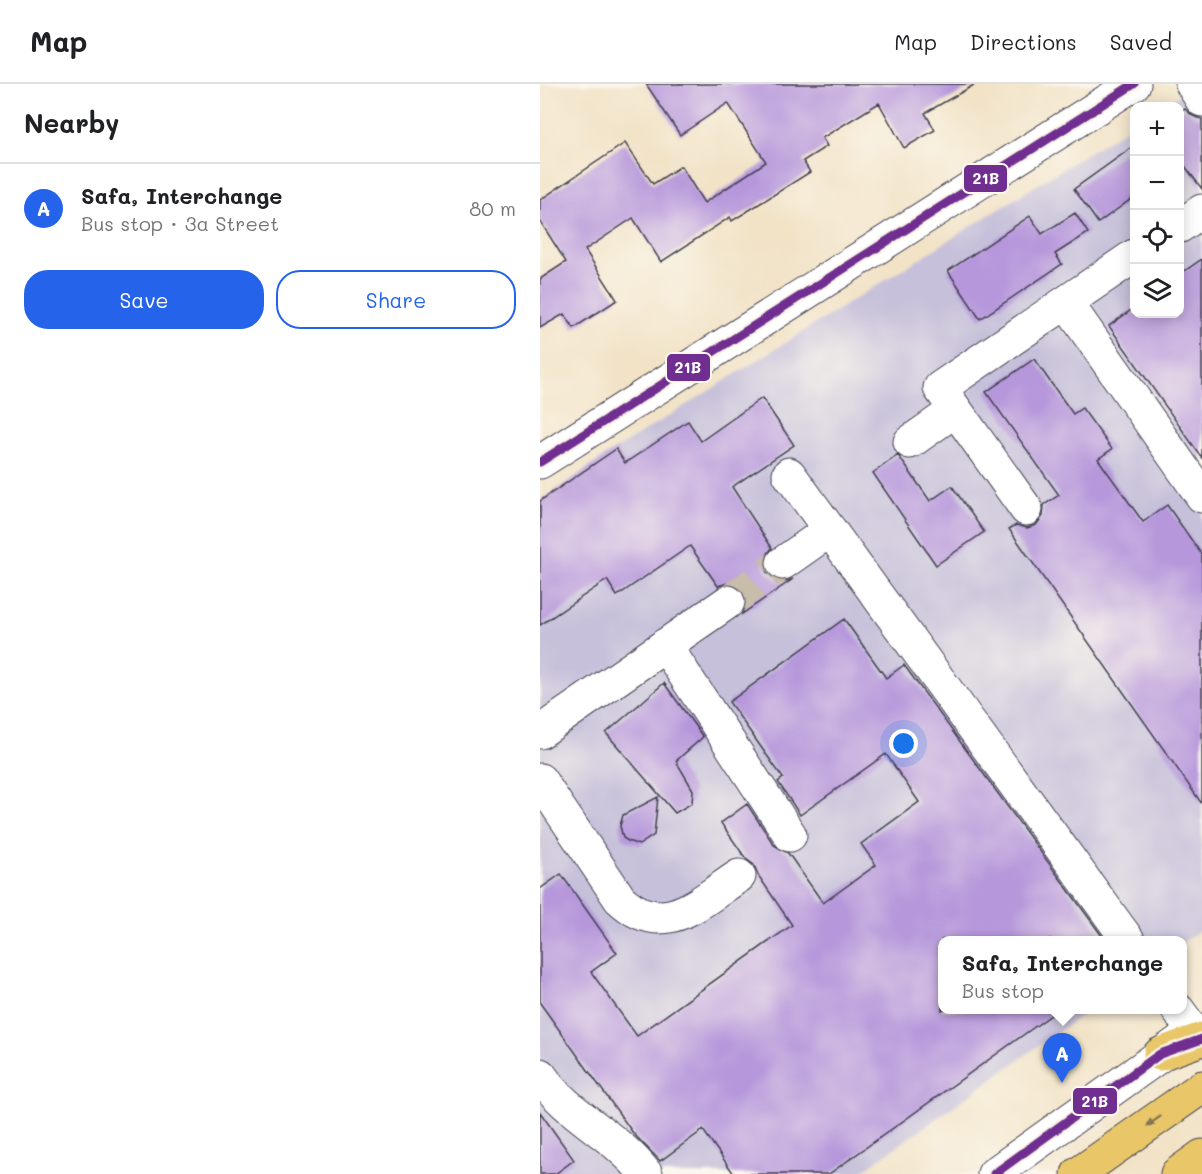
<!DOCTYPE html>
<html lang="en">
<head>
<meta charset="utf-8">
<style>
	:root { --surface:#fff; --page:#f6f6f6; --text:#202124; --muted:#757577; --line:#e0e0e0; --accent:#2563eb }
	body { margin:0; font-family:Mali,sans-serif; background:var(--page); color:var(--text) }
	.controls { position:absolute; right:18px; top:18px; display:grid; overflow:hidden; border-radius:12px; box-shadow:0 3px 15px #0003 }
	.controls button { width:54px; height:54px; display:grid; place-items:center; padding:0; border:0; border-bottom:2px solid var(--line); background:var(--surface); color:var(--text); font:30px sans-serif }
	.you { position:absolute; left:364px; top:660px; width:21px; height:21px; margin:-15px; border:4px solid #fff; border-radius:50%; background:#1a73e8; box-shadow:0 0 0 9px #1a73e833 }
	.badge { display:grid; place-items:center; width:39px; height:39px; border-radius:50%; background:var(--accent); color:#fff; font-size:20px; font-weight:700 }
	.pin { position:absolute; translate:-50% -50px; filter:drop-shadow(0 2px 3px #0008) }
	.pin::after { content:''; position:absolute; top:32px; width:21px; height:18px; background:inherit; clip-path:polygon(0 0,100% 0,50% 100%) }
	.popup { position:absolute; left:398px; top:852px; width:249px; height:78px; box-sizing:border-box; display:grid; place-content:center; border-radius:12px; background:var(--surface); filter:drop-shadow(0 2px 4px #0005); font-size:20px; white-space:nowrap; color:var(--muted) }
	.popup b { font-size:22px; color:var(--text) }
	.popup::after { content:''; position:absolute; left:50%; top:100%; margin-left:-12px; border:12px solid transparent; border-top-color:var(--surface) }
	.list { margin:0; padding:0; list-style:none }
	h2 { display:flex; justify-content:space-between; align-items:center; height:78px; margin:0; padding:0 24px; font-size:26px }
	h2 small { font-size:20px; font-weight:400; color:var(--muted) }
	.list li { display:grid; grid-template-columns:39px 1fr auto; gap:18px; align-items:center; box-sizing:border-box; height:90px; padding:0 24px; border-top:2px solid var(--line) }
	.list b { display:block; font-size:22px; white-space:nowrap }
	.list p { margin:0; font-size:20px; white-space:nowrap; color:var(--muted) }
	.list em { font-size:20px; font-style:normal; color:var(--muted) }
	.actions { display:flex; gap:12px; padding:18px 24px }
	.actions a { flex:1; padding:14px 0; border:2px solid var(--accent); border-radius:24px; text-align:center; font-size:21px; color:var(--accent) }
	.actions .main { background:var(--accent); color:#fff }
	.icon { flex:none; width:33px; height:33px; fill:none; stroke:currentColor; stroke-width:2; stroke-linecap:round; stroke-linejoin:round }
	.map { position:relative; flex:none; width:662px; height:1090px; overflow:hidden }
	header { display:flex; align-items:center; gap:36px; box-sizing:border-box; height:84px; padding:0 30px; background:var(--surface); border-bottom:2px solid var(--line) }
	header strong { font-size:28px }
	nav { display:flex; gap:33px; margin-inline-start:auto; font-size:21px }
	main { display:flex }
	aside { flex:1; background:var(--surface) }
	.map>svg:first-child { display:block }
</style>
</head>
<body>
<header>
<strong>Map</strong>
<nav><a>Map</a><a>Directions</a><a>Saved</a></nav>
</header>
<main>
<aside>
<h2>Nearby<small></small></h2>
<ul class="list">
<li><span class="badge">A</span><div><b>Safa, Interchange</b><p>Bus stop · 3a Street</p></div><em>80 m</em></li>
</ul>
<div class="actions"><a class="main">Save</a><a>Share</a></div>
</aside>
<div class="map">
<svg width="662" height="1090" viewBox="0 0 662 1090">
	<rect width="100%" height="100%" fill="#fbf7ec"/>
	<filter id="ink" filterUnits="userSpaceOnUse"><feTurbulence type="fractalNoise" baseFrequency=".0167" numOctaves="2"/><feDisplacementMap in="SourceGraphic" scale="12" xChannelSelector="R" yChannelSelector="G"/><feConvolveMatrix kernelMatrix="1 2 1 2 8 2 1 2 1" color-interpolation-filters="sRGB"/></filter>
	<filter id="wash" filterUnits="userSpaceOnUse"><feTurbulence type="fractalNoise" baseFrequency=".008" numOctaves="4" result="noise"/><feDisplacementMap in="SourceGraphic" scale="24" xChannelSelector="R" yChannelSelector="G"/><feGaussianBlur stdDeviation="1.35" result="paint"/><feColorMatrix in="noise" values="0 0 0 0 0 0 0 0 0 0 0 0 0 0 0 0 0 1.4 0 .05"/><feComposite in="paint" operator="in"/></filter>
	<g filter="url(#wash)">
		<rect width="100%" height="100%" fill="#f2e3c7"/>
		<path fill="#c6c0da" d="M658 0H662V845L642 859V856H402V926H549L318 1090H0V417L76 365 594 40V230H640V22H622Z"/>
		<g id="blocks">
			<path fill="#b697db" d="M106 0H436L385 29 395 46 364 64 339 19 282 54 287 62 263 77 270 88 192 137 190 133 121 178 93 134 45 166 77 216 34 244 24 230 0 244V195L26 178 0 137V116L85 59 113 100 141 82 164 119 226 78 188 19 140 51Z
				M645 25 653 32 662 35V105L642 78 639 80V29Z
				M594 62V113L558 139 534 105Z
				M535 129 548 149 515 170 522 180 440 235 408 187 490 132 502 150Z
				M662 175V374L569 242 594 224V230H639V191Z
				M494 275 533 330 542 324 572 365 558 375 603 438 627 421 662 471V720L469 445 476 441 487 444 496 441 503 432 504 421 519 411 446 308Z
				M222 314 254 361 192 403 232 464 226 472 224 481 227 489 236 496 244 498 253 495 202 530 207 517 203 507 197 501 187 499 178 502 150 462 77 512 67 496 0 541V417L76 365 85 379 148 337 161 357Z
				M358 371 390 417 412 402 444 448 396 481 333 389Z
				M304 535 346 594 364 581 565 856H402V926H518L289 1090H194L163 1046 120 1077 93 1049 0 919V805L21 790 77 869 51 888 97 952 252 841 218 791 214 781 206 775 181 739 207 720 234 761 248 769 283 819 336 781 321 760 379 718 346 670 260 731 238 698 243 694 189 618Z
				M124 599 163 653 136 677 153 706 152 719 135 729 66 649Z
				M118 713 114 751 99 761 88 757 83 754 80 742 83 731Z
				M0 1028 34 1076 15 1090H0Z"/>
		</g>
	</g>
	<g filter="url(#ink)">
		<use href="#blocks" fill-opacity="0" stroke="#413f50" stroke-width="1.5"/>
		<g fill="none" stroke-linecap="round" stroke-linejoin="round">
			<path stroke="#c8bcab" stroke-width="33" stroke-dasharray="33 16" stroke-linecap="butt" d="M188 518 243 479"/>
			<defs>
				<path id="minor" d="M652 0 662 16
					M640 142 662 127
					M526 218 662 412
					M370 358 414 327
					M0 378 594 0
					M249 390 588 856
					M486 425 400 304 594 172
					M243 479 290 446
					M125 561 250 751
					M0 648 188 518
					M0 696 80 815C124 856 159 818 199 792
					M638 926 654 948
					M0 991C29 1033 74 1049 106 1090
					M454 1090 643 955"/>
				<path id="major" d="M620 970 662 955
					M538 1090 662 1003
					M637 1090 662 1072"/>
			</defs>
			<use href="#minor" stroke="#413f50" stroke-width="35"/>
			<use href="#major" stroke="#413f50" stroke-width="35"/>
			<use href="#minor" stroke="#fff" stroke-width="33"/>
			<use href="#major" stroke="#e9c769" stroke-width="33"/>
			<defs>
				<path id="bus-1" d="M0 378 594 0
					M454 1090 620 970 662 955"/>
			</defs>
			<use href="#bus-1" stroke="#fbf7ec" stroke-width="14"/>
			<use href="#bus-1" stroke="#6f2e90" stroke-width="9"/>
		</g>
		<defs><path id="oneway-solid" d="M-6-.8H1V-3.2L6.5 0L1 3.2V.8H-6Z" transform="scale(1.5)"/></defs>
		<use fill="#867452" href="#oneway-solid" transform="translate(614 1037) rotate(145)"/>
	</g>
	<g stroke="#fbf7ec" stroke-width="2">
		<rect x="423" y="80" width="45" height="29" rx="6" fill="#6f2e90"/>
		<rect x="126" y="269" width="45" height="29" rx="6" fill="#6f2e90"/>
		<rect x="532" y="1003" width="46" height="28" rx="6" fill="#6f2e90"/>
	</g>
	<g font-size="16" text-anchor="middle" font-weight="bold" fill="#fff">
		<text x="446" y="100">21B</text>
		<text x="148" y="289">21B</text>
		<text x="555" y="1023">21B</text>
	</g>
</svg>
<div class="controls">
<button>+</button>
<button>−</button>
<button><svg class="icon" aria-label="locate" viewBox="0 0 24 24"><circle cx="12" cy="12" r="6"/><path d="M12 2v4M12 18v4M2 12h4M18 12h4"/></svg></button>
<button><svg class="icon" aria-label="layers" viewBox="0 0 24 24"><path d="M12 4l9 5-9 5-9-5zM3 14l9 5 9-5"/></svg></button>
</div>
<div class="you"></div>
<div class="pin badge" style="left:522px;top:999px">A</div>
<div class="popup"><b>Safa, Interchange</b>Bus stop</div>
</div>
</main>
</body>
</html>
